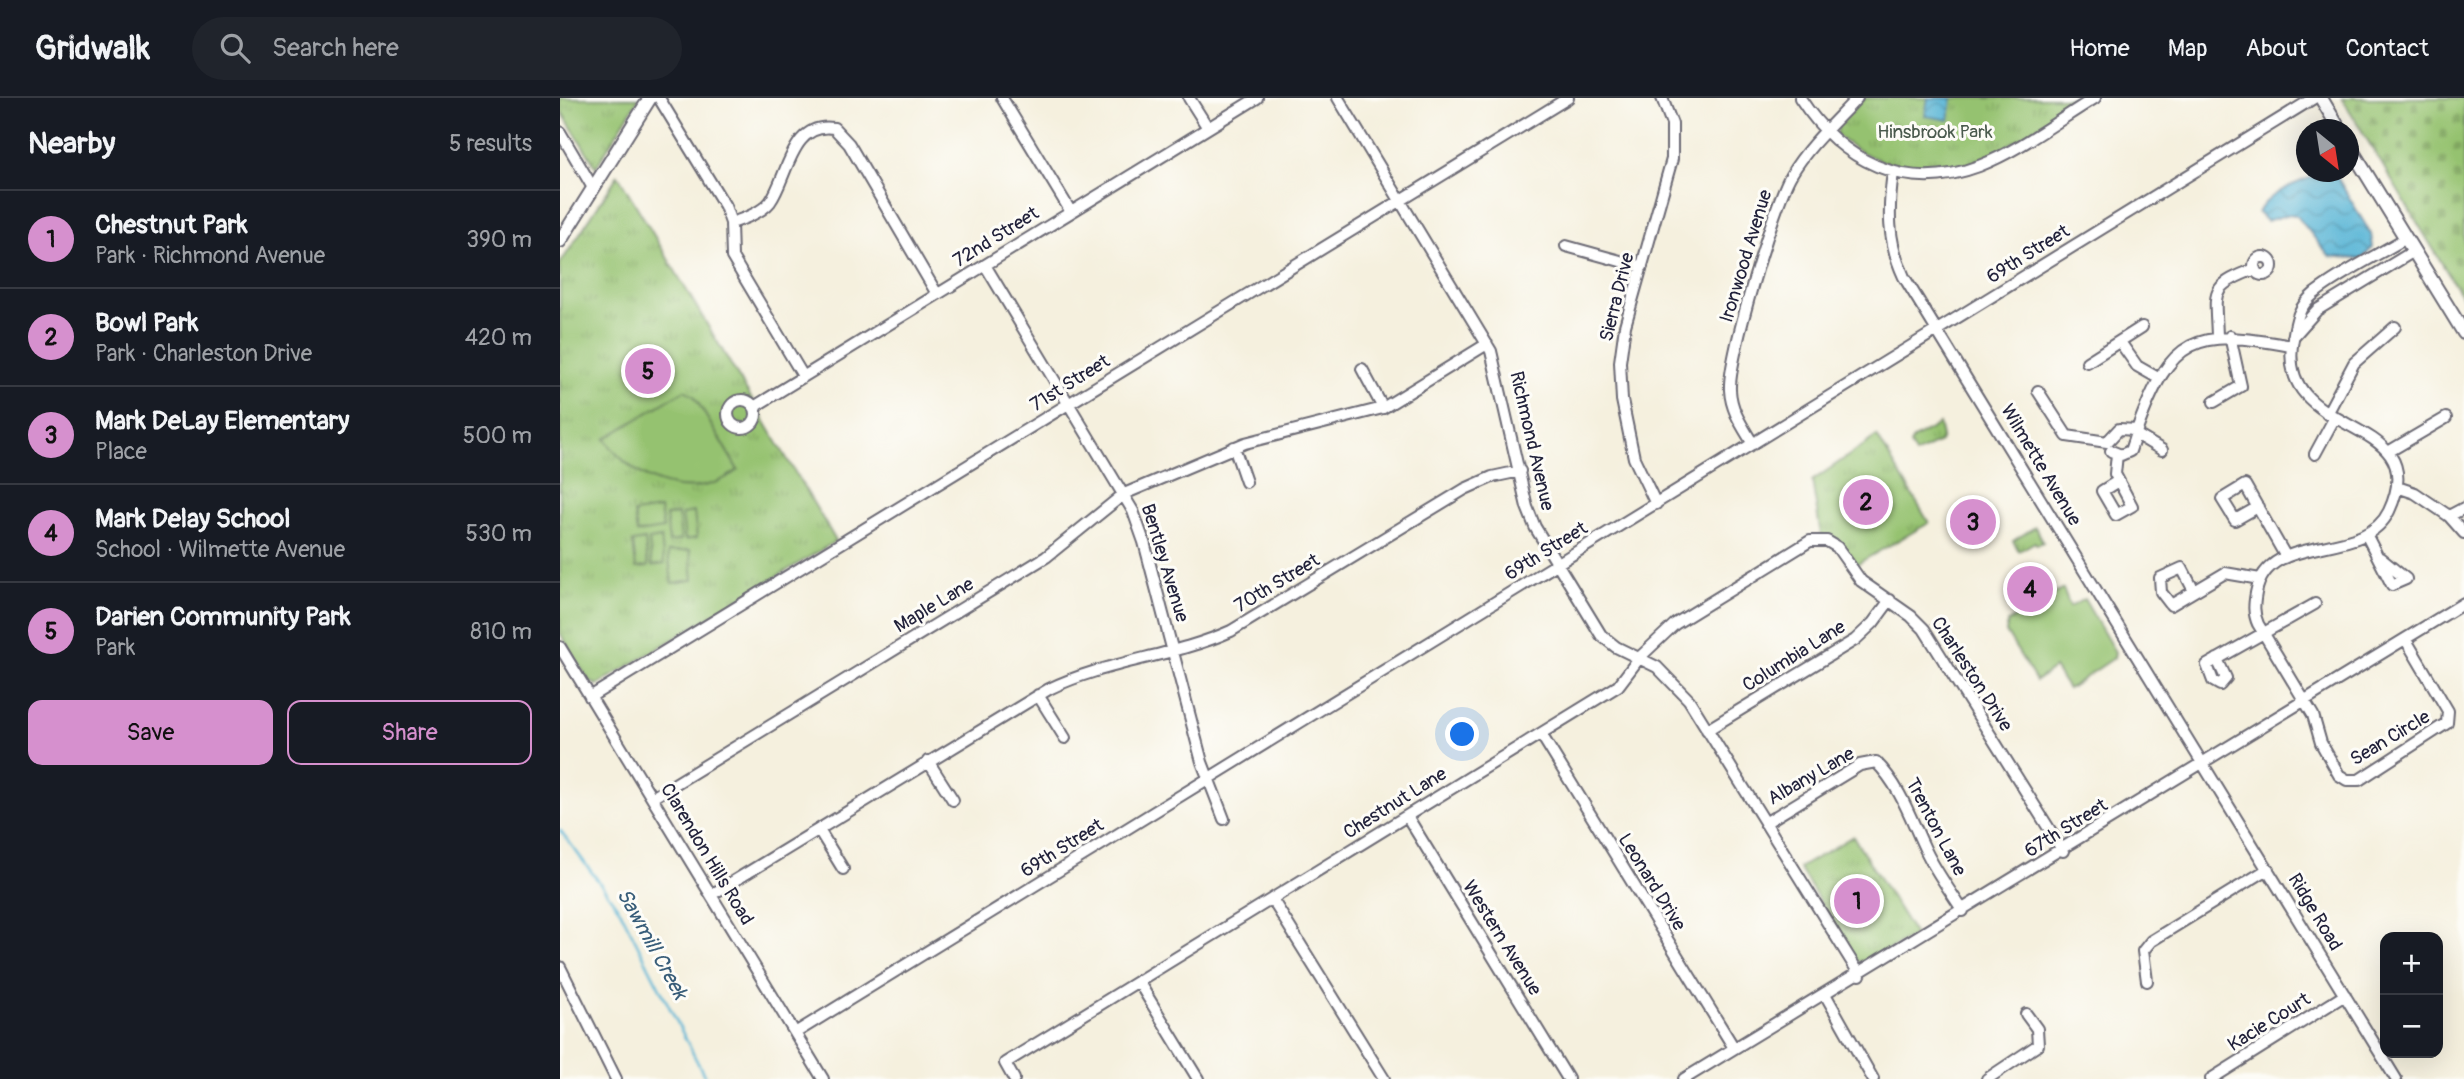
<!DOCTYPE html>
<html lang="en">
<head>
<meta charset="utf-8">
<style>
	:root { --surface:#171b24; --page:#20242c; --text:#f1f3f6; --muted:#9ea1a6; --line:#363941; --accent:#d690ce }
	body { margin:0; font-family:Pangolin,sans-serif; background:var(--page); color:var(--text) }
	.controls { position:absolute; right:21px; bottom:21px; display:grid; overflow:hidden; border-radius:14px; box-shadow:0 7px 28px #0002 }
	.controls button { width:63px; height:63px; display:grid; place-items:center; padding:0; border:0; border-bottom:2px solid var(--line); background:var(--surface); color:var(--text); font:35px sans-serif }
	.compass { position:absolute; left:1736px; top:21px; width:63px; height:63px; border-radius:50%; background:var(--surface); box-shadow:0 7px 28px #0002; rotate:150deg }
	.you { position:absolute; left:903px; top:637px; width:24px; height:24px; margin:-18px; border:5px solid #fff; border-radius:50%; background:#1a73e8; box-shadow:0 0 0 10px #1a73e833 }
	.badge { display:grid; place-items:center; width:46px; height:46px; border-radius:50%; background:var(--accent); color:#111; font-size:23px; font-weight:700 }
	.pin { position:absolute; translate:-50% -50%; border:4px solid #fff; box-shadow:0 2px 7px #0006 }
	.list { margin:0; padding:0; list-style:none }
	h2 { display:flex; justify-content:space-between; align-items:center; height:91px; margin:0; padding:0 28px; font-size:30px }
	h2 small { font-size:23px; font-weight:400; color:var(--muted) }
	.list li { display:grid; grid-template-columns:46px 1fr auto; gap:21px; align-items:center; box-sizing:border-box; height:98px; padding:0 28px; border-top:2px solid var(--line) }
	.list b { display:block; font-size:26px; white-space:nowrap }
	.list p { margin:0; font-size:23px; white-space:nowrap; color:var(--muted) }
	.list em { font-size:23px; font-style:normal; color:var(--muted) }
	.actions { display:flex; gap:14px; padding:21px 28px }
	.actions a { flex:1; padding:16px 0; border:2px solid var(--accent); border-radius:14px; text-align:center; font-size:24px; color:var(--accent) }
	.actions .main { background:var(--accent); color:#111 }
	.icon { flex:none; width:38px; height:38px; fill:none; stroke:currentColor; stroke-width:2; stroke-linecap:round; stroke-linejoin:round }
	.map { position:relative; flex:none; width:1904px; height:981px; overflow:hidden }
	header { display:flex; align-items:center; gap:42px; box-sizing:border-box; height:98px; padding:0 35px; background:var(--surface); border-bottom:2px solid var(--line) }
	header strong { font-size:33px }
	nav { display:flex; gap:38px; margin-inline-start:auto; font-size:24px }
	.search { width:490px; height:63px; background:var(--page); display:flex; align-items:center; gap:18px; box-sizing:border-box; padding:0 24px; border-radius:38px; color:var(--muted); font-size:26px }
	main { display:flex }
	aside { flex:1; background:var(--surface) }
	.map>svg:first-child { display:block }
</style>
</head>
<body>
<header>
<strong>Gridwalk</strong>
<div class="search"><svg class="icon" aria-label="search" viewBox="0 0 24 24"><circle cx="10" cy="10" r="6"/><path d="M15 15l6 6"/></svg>Search here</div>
<nav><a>Home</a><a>Map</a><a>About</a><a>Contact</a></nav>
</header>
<main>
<aside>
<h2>Nearby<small>5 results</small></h2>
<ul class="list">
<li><span class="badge">1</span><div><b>Chestnut Park</b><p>Park · Richmond Avenue</p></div><em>390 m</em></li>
<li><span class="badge">2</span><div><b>Bowl Park</b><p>Park · Charleston Drive</p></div><em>420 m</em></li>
<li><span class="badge">3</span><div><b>Mark DeLay Elementary</b><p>Place</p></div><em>500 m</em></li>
<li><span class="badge">4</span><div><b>Mark Delay School</b><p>School · Wilmette Avenue</p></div><em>530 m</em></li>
<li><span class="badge">5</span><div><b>Darien Community Park</b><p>Park</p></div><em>810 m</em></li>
</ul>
<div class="actions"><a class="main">Save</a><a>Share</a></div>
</aside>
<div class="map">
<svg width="1904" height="981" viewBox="0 0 1904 981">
	<defs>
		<pattern id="grass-tufts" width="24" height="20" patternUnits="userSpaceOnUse" patternTransform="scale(1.75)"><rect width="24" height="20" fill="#95c26f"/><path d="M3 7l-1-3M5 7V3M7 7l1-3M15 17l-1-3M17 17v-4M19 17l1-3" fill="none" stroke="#80a661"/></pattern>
		<pattern id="cemetery-stones" width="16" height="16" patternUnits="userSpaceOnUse" patternTransform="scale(1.75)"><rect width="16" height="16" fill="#95c26f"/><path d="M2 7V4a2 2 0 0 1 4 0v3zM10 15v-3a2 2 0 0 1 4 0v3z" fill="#80a661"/></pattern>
		<pattern id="water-waves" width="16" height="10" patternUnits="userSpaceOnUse" patternTransform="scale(1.75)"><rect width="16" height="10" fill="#58b5d6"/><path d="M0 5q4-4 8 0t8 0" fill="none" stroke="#4893af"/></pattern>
	</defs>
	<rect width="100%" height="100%" fill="#fdfcf7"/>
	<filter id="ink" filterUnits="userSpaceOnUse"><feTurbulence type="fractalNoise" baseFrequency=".0143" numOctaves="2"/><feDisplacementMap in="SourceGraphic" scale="14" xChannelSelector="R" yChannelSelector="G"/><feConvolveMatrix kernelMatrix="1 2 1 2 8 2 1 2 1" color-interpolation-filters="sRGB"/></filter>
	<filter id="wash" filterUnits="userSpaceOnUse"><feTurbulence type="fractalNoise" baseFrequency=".00686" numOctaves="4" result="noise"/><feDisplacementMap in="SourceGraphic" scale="28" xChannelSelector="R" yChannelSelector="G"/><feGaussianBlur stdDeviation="1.57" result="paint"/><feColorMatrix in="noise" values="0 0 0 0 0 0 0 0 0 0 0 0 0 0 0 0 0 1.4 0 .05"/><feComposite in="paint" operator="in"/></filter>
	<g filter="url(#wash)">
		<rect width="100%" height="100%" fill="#f5f0de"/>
		<path fill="url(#grass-tufts)" stroke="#5c7255" stroke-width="2" d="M0 0H79L36 69 0 11Z
			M1304 0H1521C1490 20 1458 44 1424 60 1376 83 1315 69 1276 37L1278 29Z
			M58 77 276 443 37 587 29 583 0 535V166Z
			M1379 326 1382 339 1380 344 1355 356 1350 347 1352 342Z
			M1317 338 1369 425 1295 467 1279 443 1261 437 1252 383Z
			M1475 429 1483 444 1477 447 1475 444 1459 453 1453 443Z
			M1293 738 1355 837 1306 864 1297 863 1239 770Z"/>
		<path fill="url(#cemetery-stones)" stroke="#5c7255" stroke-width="2" d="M1782 0H1904V202Z"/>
		<path fill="#95c26f" stroke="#5c7255" stroke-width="2" d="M125 292 134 298 178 372C131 407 75 385 45 341Z
			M100 411 103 431 77 435 74 415Z
			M134 414 137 440 125 442 122 416Z
			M118 416 121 442 109 444 106 418Z
			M101 440 104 466 92 468 89 442Z
			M85 442 88 469 76 470 73 444Z
			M130 452 133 482 112 485 108 454Z
			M1503 491 1510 509 1524 501 1555 554 1554 560 1508 591 1494 570 1476 583 1446 534 1448 524Z"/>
		<path fill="url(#water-waves)" stroke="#3d6c88" stroke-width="2" d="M1368 0H1392L1389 22 1365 18Z
			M1764 74H1774L1811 136 1813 149 1802 161 1769 158 1737 118 1730 116 1706 123 1698 115C1708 93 1743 83 1764 74Z"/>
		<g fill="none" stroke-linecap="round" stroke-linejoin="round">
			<path stroke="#58b5d6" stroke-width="2.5" d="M0 732 60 812 146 981"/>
		</g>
	</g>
	<g filter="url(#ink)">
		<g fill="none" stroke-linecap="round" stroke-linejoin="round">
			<defs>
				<path id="minor" d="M99 0 165 108 171 125 172 159 243 278
					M442 0 511 114
					M629 0 648 30
					M778 0 931 253 967 409 975 429 1041 537 1056 549 1097 569 1129 602 1300 877
					M1240 0C1281 63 1345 96 1419 68 1460 52 1497 23 1535 0
					M0 34 33 90
					M1333 74C1328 112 1327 143 1344 179L1836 981
					M171 125C184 121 201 115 210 104 228 79 231 23 274 30L289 46 377 196
					M1846 140C1816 158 1782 174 1755 195 1738 209 1736 222 1733 241 1713 344 1876 313 1829 413 1804 466 1708 431 1696 495 1694 506 1693 515 1698 526L1753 617 1761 645 1779 677 1787 682H1799L1887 625 1888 613 1846 542
					M1006 148 1082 169
					M1694 168a9 9 0 1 1 18 0a9 9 0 1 1-18 0Z
					M425 167 573 413 584 444 642 664 664 721
					M1657 239C1656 194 1647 189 1695 171
					M1733 239 1757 212 1854 153
					M1560 244 1577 268 1598 280
					M1527 264 1582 229
					M802 271 823 310
					M1478 293 1507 338 1547 344
					M168 316a14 14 0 1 1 28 0a14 14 0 1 1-28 0Z
					M1654 304 1681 288 1670 238
					M194 309 697 0
					M1767 316 1794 265 1835 229
					M1577 337 1602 352
					M1547 344 1559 331 1577 332C1611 238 1635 230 1731 248
					M1193 346C1183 329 1171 313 1170 292 1168 261 1214 106 1231 77 1248 48 1275 24 1297 0
					M674 349 686 384
					M1551 353 1561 357 1570 353 1577 332
					M1828 354 1886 320
					M1557 356 1555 376 1572 408 1556 417 1542 393 1558 383
					M1755 356 1775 319
					M1837 389 1855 395 1889 418
					M1096 406 1074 360 1062 302 1060 264 1065 228 1112 61V26L1102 0
					M1698 409 1675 422 1662 401 1685 387 1726 459
					M1904 410 1889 418 1904 435
					M1806 436 1832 487 1846 481 1820 460
					M1634 493 1622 470 1600 480 1601 494 1611 507 1665 475 1700 481
					M0 549 263 981
					M1657 561 1666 580 1660 587 1653 583 1647 567 1755 506
					M478 597 505 640
					M30 599 1008 0
					M1147 632 1295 542 1313 525 1330 502
					M981 636 1174 950
					M368 663 393 702
					M92 700 486 459 564 396 685 345 823 310 927 246
					M847 718 1008 981
					M1205 725 1300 667 1316 664C1341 689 1351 722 1366 753 1376 774 1391 794 1403 813
					M259 732 283 771
					M151 797 489 591C546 563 613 559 671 533L905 391 932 379 960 373
					M712 801 824 981
					M0 869 56 981
					M578 883 638 981
					M1587 883 1583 853 1591 843 1708 771
					M1265 896 1313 981
					M235 935 1754 0
					M454 981 445 965 1058 588 1080 559 1115 526 1250 443H1267L1277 449 1301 483 1351 518 1364 531 1503 753
					M1124 981 1904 505
					M1427 981 1478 947 1477 931 1466 916
					M1651 981 1785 897"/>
				<path id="major" d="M1761 0 1780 32
					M1788 46 1904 235
					M0 143 90 0"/>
			</defs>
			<use href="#minor" stroke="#6c6a74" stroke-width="14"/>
			<use href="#major" stroke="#6c6a74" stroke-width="16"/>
			<use href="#minor" stroke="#fff" stroke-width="10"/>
			<use href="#major" stroke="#fff" stroke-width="12"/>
		</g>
	</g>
	<g text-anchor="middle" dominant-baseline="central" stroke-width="6" stroke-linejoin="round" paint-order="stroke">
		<g font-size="19" fill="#4a5a4d" stroke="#fdfcf7">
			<text x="1375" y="34">Hinsbrook Park</text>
		</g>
		<g font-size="19" fill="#22223b" stroke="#fdfcf7">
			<text transform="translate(436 139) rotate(-32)">72nd Street</text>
			<text transform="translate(1468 156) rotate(-32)">69th Street</text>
			<text transform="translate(1186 158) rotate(-73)">Ironwood Avenue</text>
			<text transform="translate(1057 199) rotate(-76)">Sierra Drive</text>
			<text transform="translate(510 285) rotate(-32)">71st Street</text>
			<text transform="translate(972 343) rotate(77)">Richmond Avenue</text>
			<text transform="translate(1481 367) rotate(59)">Wilmette Avenue</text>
			<text transform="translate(986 453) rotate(-32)">69th Street</text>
			<text transform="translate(605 465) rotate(73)">Bentley Avenue</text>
			<text transform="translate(717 485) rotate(-31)">70th Street</text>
			<text transform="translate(374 507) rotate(-31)">Maple Lane</text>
			<text transform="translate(1234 558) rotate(-32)">Columbia Lane</text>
			<text transform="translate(1412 576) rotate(57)">Charleston Drive</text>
			<text transform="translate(1830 640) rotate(-31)">Sean Circle</text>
			<text transform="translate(1251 678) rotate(-30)">Albany Lane</text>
			<text transform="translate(835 705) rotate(-32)">Chestnut Lane</text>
			<text transform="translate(1376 729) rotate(62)">Trenton Lane</text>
			<text transform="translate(1506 730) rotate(-32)">67th Street</text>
			<text transform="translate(502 750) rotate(-32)">69th Street</text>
			<text transform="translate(147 756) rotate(59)">Clarendon Hills Road</text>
			<text transform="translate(1092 784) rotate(58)">Leonard Drive</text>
			<text transform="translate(1755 814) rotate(59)">Ridge Road</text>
			<text transform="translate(942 840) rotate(58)">Western Avenue</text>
			<text transform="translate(1709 924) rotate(-32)">Kacie Court</text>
		</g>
		<g font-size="21" font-style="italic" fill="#385d79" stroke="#fdfcf7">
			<text transform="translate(92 846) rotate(61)">Sawmill Creek</text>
		</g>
	</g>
</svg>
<div class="controls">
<button>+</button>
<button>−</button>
</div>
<svg class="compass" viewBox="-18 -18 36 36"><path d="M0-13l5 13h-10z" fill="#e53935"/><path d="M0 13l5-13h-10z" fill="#9ea1a6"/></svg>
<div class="you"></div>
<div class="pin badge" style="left:1297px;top:803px">1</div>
<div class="pin badge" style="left:1306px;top:404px">2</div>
<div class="pin badge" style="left:1413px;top:424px">3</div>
<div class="pin badge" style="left:1470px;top:491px">4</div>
<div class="pin badge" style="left:88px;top:273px">5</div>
</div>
</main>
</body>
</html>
